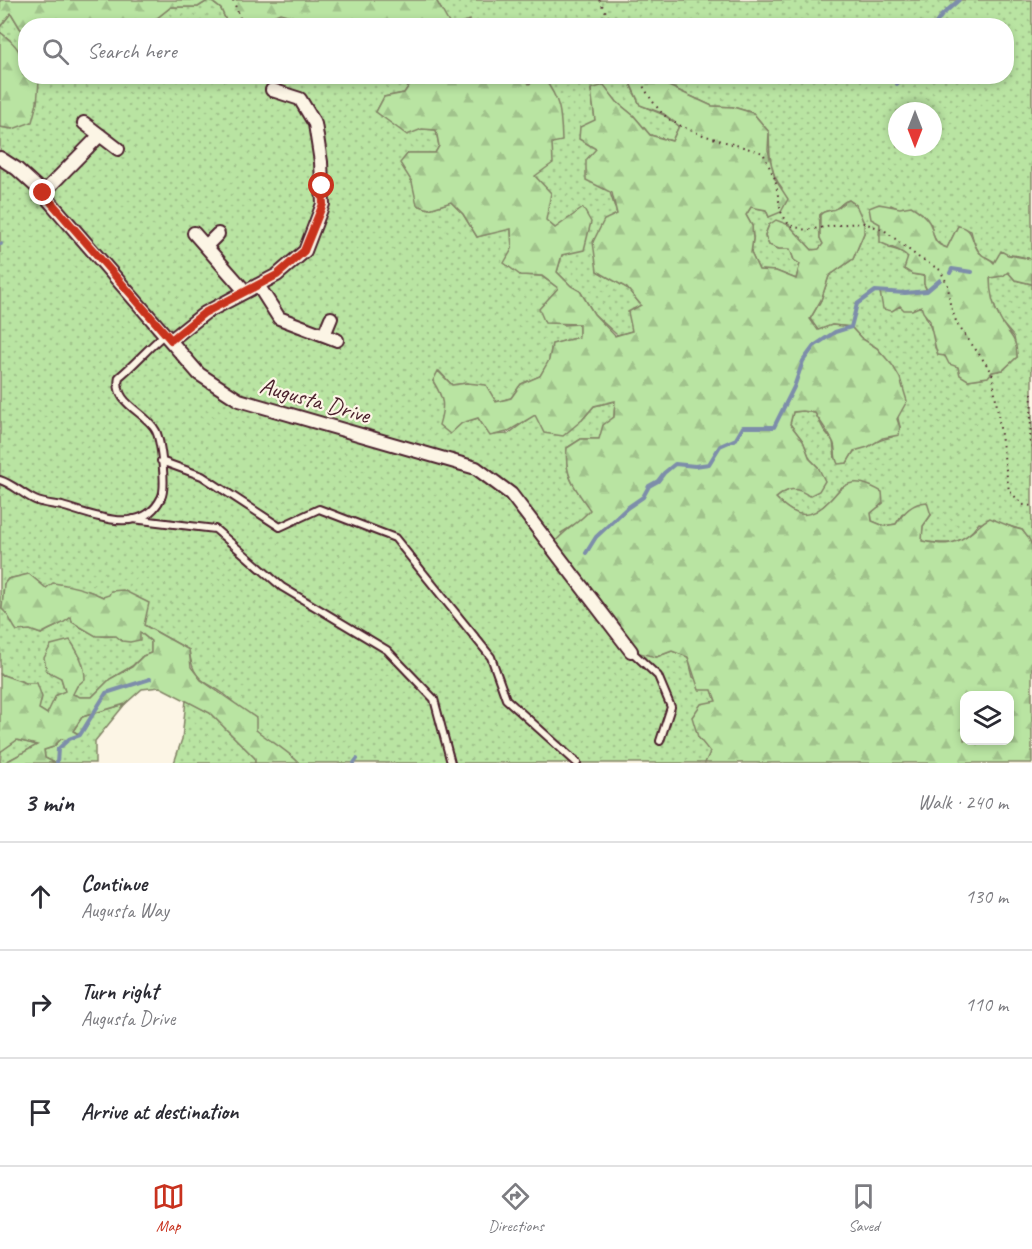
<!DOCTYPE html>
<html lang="en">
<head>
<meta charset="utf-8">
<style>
	:root { --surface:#fff; --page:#f2f2f3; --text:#2b2b33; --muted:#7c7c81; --line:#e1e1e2; --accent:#c8321e }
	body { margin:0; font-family:Caveat,sans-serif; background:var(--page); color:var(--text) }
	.controls { position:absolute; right:18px; bottom:18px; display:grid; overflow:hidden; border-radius:12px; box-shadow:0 3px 9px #0003 }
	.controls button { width:54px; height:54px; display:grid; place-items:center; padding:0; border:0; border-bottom:2px solid var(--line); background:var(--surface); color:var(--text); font:30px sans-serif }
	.compass { position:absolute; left:888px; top:102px; width:54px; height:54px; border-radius:50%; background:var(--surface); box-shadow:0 3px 9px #0003; rotate:180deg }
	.stop { position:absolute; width:18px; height:18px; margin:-14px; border:4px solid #c8321e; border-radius:50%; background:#fff }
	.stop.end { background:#c8321e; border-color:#fff; box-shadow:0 2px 6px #0008 }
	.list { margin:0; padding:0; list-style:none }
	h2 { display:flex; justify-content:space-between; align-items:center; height:78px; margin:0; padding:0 24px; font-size:26px }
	h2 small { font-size:20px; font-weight:400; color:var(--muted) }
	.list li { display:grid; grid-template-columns:39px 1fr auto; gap:18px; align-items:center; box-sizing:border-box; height:108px; padding:0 24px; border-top:2px solid var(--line) }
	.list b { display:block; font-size:22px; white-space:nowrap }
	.list p { margin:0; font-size:20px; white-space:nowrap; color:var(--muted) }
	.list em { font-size:20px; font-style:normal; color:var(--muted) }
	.icon { flex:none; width:33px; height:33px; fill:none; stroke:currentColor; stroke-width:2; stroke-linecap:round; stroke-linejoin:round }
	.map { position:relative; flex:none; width:1032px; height:763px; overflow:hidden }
	.search { position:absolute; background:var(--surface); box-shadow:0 3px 9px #0003; left:18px; right:18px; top:18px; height:66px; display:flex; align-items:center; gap:15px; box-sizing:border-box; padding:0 21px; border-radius:24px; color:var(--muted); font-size:22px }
	.sheet { height:402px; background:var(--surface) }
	nav { display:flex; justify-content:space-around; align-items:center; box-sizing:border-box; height:84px; border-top:2px solid var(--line); background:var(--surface); font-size:16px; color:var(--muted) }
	nav a { display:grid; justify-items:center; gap:3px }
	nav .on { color:var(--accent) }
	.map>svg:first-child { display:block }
</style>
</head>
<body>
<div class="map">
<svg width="1032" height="763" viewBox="0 0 1032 763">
	<defs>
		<pattern id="grass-dots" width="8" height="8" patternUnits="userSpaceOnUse" patternTransform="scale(1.5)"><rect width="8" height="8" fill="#b9e4a2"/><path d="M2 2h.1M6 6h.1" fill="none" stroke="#a1c38c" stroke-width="1.8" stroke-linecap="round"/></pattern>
		<pattern id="forest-firs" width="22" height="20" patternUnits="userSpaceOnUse" patternTransform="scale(1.5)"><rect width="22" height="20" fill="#b9e4a2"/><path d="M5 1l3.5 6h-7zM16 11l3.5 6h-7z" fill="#a1c38c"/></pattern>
	</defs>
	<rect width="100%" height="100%" fill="#fcf5e5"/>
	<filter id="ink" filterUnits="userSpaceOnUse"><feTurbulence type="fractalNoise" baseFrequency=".0167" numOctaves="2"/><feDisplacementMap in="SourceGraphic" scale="12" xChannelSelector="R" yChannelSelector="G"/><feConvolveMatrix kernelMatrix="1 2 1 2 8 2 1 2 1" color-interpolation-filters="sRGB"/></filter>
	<g filter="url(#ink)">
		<path fill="url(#grass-dots)" stroke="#828266" stroke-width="1.5" fill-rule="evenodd" d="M209 0 221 9 228 25H237L121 26 137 20 152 22 171 7H198Z
			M436 0H1032V259C1019 256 1003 250 995 263 990 258 986 258 982 255 975 249 973 239 971 231L958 226 947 248C935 244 932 236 931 224L891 205 880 224 879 234 889 248C908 252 908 256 912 274L924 276V284L927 291 905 293 880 292 883 302 900 306 921 305 935 338V348L958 367 968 380 987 377 992 372 1003 370 1017 357 1014 337 1001 322 995 308 990 293V277L1002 276 1008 272 1015 280 1032 284V546L1022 530 1006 525 979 523C963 546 946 545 921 541L923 526 931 515 903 513 896 524 884 526 872 521 871 513 883 503 842 487C819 513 805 529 776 498 785 491 790 487 801 490L818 467 810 459 803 441 790 424 793 412 803 411 815 413 824 430 833 441 835 459 847 463C849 459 852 453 855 451 861 447 886 438 892 437L900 427 883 355 877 348 861 338 851 327 832 325 818 331 810 319 821 300 829 276 853 259 864 233 856 205 849 200C842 202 842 205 837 208 831 212 825 209 820 215V238L823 244 819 250H812L789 225H769L765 235 769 245 779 249 790 248 794 260 800 264 796 279 776 271 759 270 751 253 753 239 752 226 746 215 751 207 766 210 769 217 782 188C768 170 770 153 769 132L753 113 733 107 712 106 649 77 1006 76V26H470V20L450 26ZM897 111H933V147H897Z
			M11 13 20 28 25 33 26 76 23 75 10 40 0 32V27Z
			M280 13 298 18 305 25 259 26 264 20Z
			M325 76 349 79 364 76 380 80 394 77H408L411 83 404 93 384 97 376 112C394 124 414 129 436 130L439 146 435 153H408L417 205 429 209 451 202 463 214 477 237 511 228 512 249 520 275 541 276 558 288 564 325 579 324V337L552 344 549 361 540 376 521 384 511 398 496 402 467 383 452 385 439 371 433 381 441 394 444 408 462 423 478 418 490 435 508 434 535 414 582 420 594 406 615 401 614 417 599 439H581L567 448C564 477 575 488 591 510L579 522 561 533 656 657 672 651 688 657 693 677 712 689 716 701 698 737 711 752 705 763H299C287 751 271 743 258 732 248 723 241 710 231 700 209 679 194 688 189 650L144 625 109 596 103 597C83 587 68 586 46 589L29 574 8 579 4 584 2 609 10 616 12 624 41 634C52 627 62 626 71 616L72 622C100 641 108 638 139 632L151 641V653L143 656 132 666 110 679 92 697H80L72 694 77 686 61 678 65 691 52 705 47 714 39 709 26 683 0 674V127L13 129 39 82 26 77Z
			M525 77H634L631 86 640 105 664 115 679 126 672 141 650 135 634 116 617 102 604 86 591 90 595 120 596 149 617 214 597 271 627 288 641 305 632 331 617 335 594 314 580 291 571 286 557 272 562 255 555 228 545 220 535 176 543 77 529 84Z
			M186 700 210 713 255 758V763H174L182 739Z
			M125 704 95 741V763H55L45 758 44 750 53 747 61 739 79 734 73 731 82 717Z
			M17 740 38 745 4 763H0L1 751Z"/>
		<path fill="url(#forest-firs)" stroke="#828266" stroke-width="1.5" fill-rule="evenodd" d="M0 0H209L198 7H171L152 22 137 20 121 26H26L25 33 20 28 11 13 0 27Z
			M210 0H436L450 25H305L298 18 280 13 264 20 259 25H228L221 9Z
			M0 32C19 47 22 51 23 75L39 82 37 103 32 122 13 129 0 127Z
			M408 77H525L529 84 543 77C561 101 561 112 562 141L552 143 553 163 535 176 551 193 546 220 555 228 583 208 591 222 584 250 562 255 557 272 571 286 580 291 594 314 615 336 632 331 628 312 641 305 627 288 597 271 593 242 604 220 617 214 612 193 586 180V160L596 149 579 139 580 127 595 120 591 89 604 85 617 102 634 116 650 135 672 141 679 126 664 114 640 105 631 85 634 77H649L712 106 733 107 753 113 769 132 768 150 775 179 788 199 781 212 769 217 766 210 751 207 746 215 752 226 753 239 751 253 759 270 776 271 796 279 800 264 794 260 790 249H779L769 245 765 235 769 225 776 220 789 225 812 250 819 249 823 244 820 238V215C825 209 831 212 837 208 842 205 842 202 849 200L856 205 864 223V233L853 259 829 276 821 300 810 319 818 330 832 325 851 327 861 338 877 348 893 366 900 378 907 401 897 419 900 427 899 435 883 438 868 447 854 451 847 463 838 464C834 457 836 451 834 444 832 438 819 420 815 413L803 411 793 412 790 424 803 441 810 459 818 467 825 481 819 491 809 496C796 486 788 488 776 498 795 518 810 521 830 500 834 496 838 490 843 487 856 478 870 485 882 492L883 503 871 513 872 521 884 526 896 524C904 512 912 503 927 502L931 515 923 526 922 541C942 545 954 547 972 532 979 527 981 522 990 518L1014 528 1022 530 1029 539 1032 546V763H705L710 752 698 737 692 717 701 704 716 701 712 690H699L688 657 672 651 656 657 631 651 551 547C563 530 577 525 590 510 575 488 564 476 567 448L581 439H599L603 425 614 417 615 401 594 406 582 420 563 436 544 433 535 415 507 432 490 436 478 418 462 423 450 434 439 425C445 405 444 399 433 381L438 371 452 385 467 383 486 385 496 402 511 398 521 384 540 376 549 360 552 344 579 337V324L545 323 539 309 558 288 542 276 520 275 504 263 512 249 511 229 477 237 463 214 451 202 429 209 417 205 412 182 400 163 408 153H435L439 146 436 130 422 129 407 135 376 112 384 97 404 93 411 83ZM964 696H1010V740H964Z
			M879 204 900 208 911 206C918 210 924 214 929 222 936 233 929 242 947 248L958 226C977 228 969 245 982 255 986 258 990 258 994 263L1001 251 1008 255 1032 259V284L1015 280 1008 272 1003 276 990 278C990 292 993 306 1000 319 1008 335 1017 336 1017 357L1003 370 992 372 988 377 968 380 960 375 958 367 949 364 945 356 938 355C935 348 931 328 930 321L923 312 921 306 912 310H904L900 306 892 311 883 309 880 292 905 293 927 290 924 284V276L912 274 904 269 908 257C901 249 890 248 880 242V224L871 219 869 208Z
			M29 574 46 588 53 583C70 585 87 589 103 597L109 595 111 591 123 590 149 603 144 625 189 650 191 667 201 680 256 718V730C270 741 287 750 299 763H255V758L210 713 160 687 142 689 125 704 82 717 73 731 80 735 68 740 61 739 53 747 44 750 45 758 55 763H4L37 745 17 740 0 752V674L26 683H37L42 697 39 709 47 714 56 695 65 691 61 678 47 671 44 658 51 645 70 640C78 652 85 664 85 679L77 686 73 694 80 697H92L110 679 132 667 143 656 151 653V641L140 632V640L130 642 122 641 116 636H96L72 622 71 617C61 626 52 627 41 634L30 630 17 631C11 623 10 616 2 609L4 584 8 579Z"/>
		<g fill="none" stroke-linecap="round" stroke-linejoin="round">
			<path stroke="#7d8daa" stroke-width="4" d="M934 26 942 15 959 0
				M897 84 904 76
				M0 244H1
				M950 273 952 269 972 272
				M586 553 596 537 627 508 643 497 649 486 658 481 664 473 675 464 695 466 709 464 720 446 736 439 743 427H774L794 387 803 361 814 346 835 332 851 327 857 304 875 291 905 293 927 291 940 280
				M57 763 58 749 69 739 80 735 106 693 150 679
				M354 763 357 759"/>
			<defs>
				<path id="service" d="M161 461 202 476 280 527 319 509 395 538 491 657 506 699 577 763
					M0 480C13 484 22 494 35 500 44 504 53 504 62 506 93 515 142 537 161 498 167 488 161 442 156 431 146 411 113 405 119 377 135 364 148 348 165 334
					M133 519 215 529 282 587 387 650 434 699 451 763
					M631 651 658 676 671 707 660 741"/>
				<path id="minor" d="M84 123 118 149
					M0 158 17 169 39 189 199 374 239 400 476 468 511 494 631 651
					M43 193 100 135
					M194 233 245 291
					M206 246 218 234
					M258 285 279 318 337 340
					M324 335 331 318
					M171 340 205 313 277 275 305 251 323 204 321 162 315 124 300 99 272 90"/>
			</defs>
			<use href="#service" stroke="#4a1f2b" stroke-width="10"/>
			<use href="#minor" stroke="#4a1f2b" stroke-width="16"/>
			<path stroke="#4a1f2b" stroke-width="2" stroke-dasharray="1.5 4.5" stroke-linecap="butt" d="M233 0 243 26
				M599 0 614 26
				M293 76 296 85
				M638 76C645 90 653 104 664 115 683 133 736 144 763 153L775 179 781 212 789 225 806 230 846 224 864 223 884 230 918 257 940 270 948 285 950 304 957 324 992 372 1009 491 1024 505 1032 506
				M1032 393 1030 442 1032 447"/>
			<use href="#service" stroke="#fcf5e5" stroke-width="6"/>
			<use href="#minor" stroke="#fcf5e5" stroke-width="12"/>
		</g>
	</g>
	<g fill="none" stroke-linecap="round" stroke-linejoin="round" filter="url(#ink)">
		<path stroke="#c8321e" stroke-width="8" d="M43 193 171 340 204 313 277 275 304 251 323 204 322 186"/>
	</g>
	<g text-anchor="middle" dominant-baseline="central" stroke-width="4.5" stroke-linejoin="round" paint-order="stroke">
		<g font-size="24" fill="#4a1f2b" stroke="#fcf5e5">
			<text transform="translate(315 400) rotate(16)">Augusta Drive</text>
		</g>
	</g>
</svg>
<div class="controls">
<button><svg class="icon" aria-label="layers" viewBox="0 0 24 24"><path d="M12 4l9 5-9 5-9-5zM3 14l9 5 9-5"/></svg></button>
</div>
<svg class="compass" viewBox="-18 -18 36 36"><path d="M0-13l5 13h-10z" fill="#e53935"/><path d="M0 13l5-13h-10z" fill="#7c7c81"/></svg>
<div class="stop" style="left:322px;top:186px"></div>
<div class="stop end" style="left:43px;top:193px"></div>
<div class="search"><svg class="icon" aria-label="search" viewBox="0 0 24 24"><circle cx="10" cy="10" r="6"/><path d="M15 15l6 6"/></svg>Search here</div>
</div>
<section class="sheet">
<h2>3 min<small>Walk · 240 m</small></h2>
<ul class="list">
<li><svg class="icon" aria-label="ahead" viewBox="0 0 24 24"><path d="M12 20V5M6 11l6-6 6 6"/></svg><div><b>Continue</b><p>Augusta Way</p></div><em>130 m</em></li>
<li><svg class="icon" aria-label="right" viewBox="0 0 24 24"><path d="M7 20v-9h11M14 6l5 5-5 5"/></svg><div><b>Turn right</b><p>Augusta Drive</p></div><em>110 m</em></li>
<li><svg class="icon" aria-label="arrive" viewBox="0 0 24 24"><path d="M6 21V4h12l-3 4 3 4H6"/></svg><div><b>Arrive at destination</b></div></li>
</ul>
</section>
<nav>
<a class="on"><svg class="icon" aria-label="map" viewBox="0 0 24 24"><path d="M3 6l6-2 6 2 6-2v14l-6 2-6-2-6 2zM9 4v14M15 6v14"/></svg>Map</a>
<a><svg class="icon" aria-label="directions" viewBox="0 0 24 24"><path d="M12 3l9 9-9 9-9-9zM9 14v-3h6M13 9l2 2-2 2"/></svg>Directions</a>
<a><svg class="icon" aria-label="saved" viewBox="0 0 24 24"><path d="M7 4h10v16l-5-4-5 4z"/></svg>Saved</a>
</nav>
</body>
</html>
